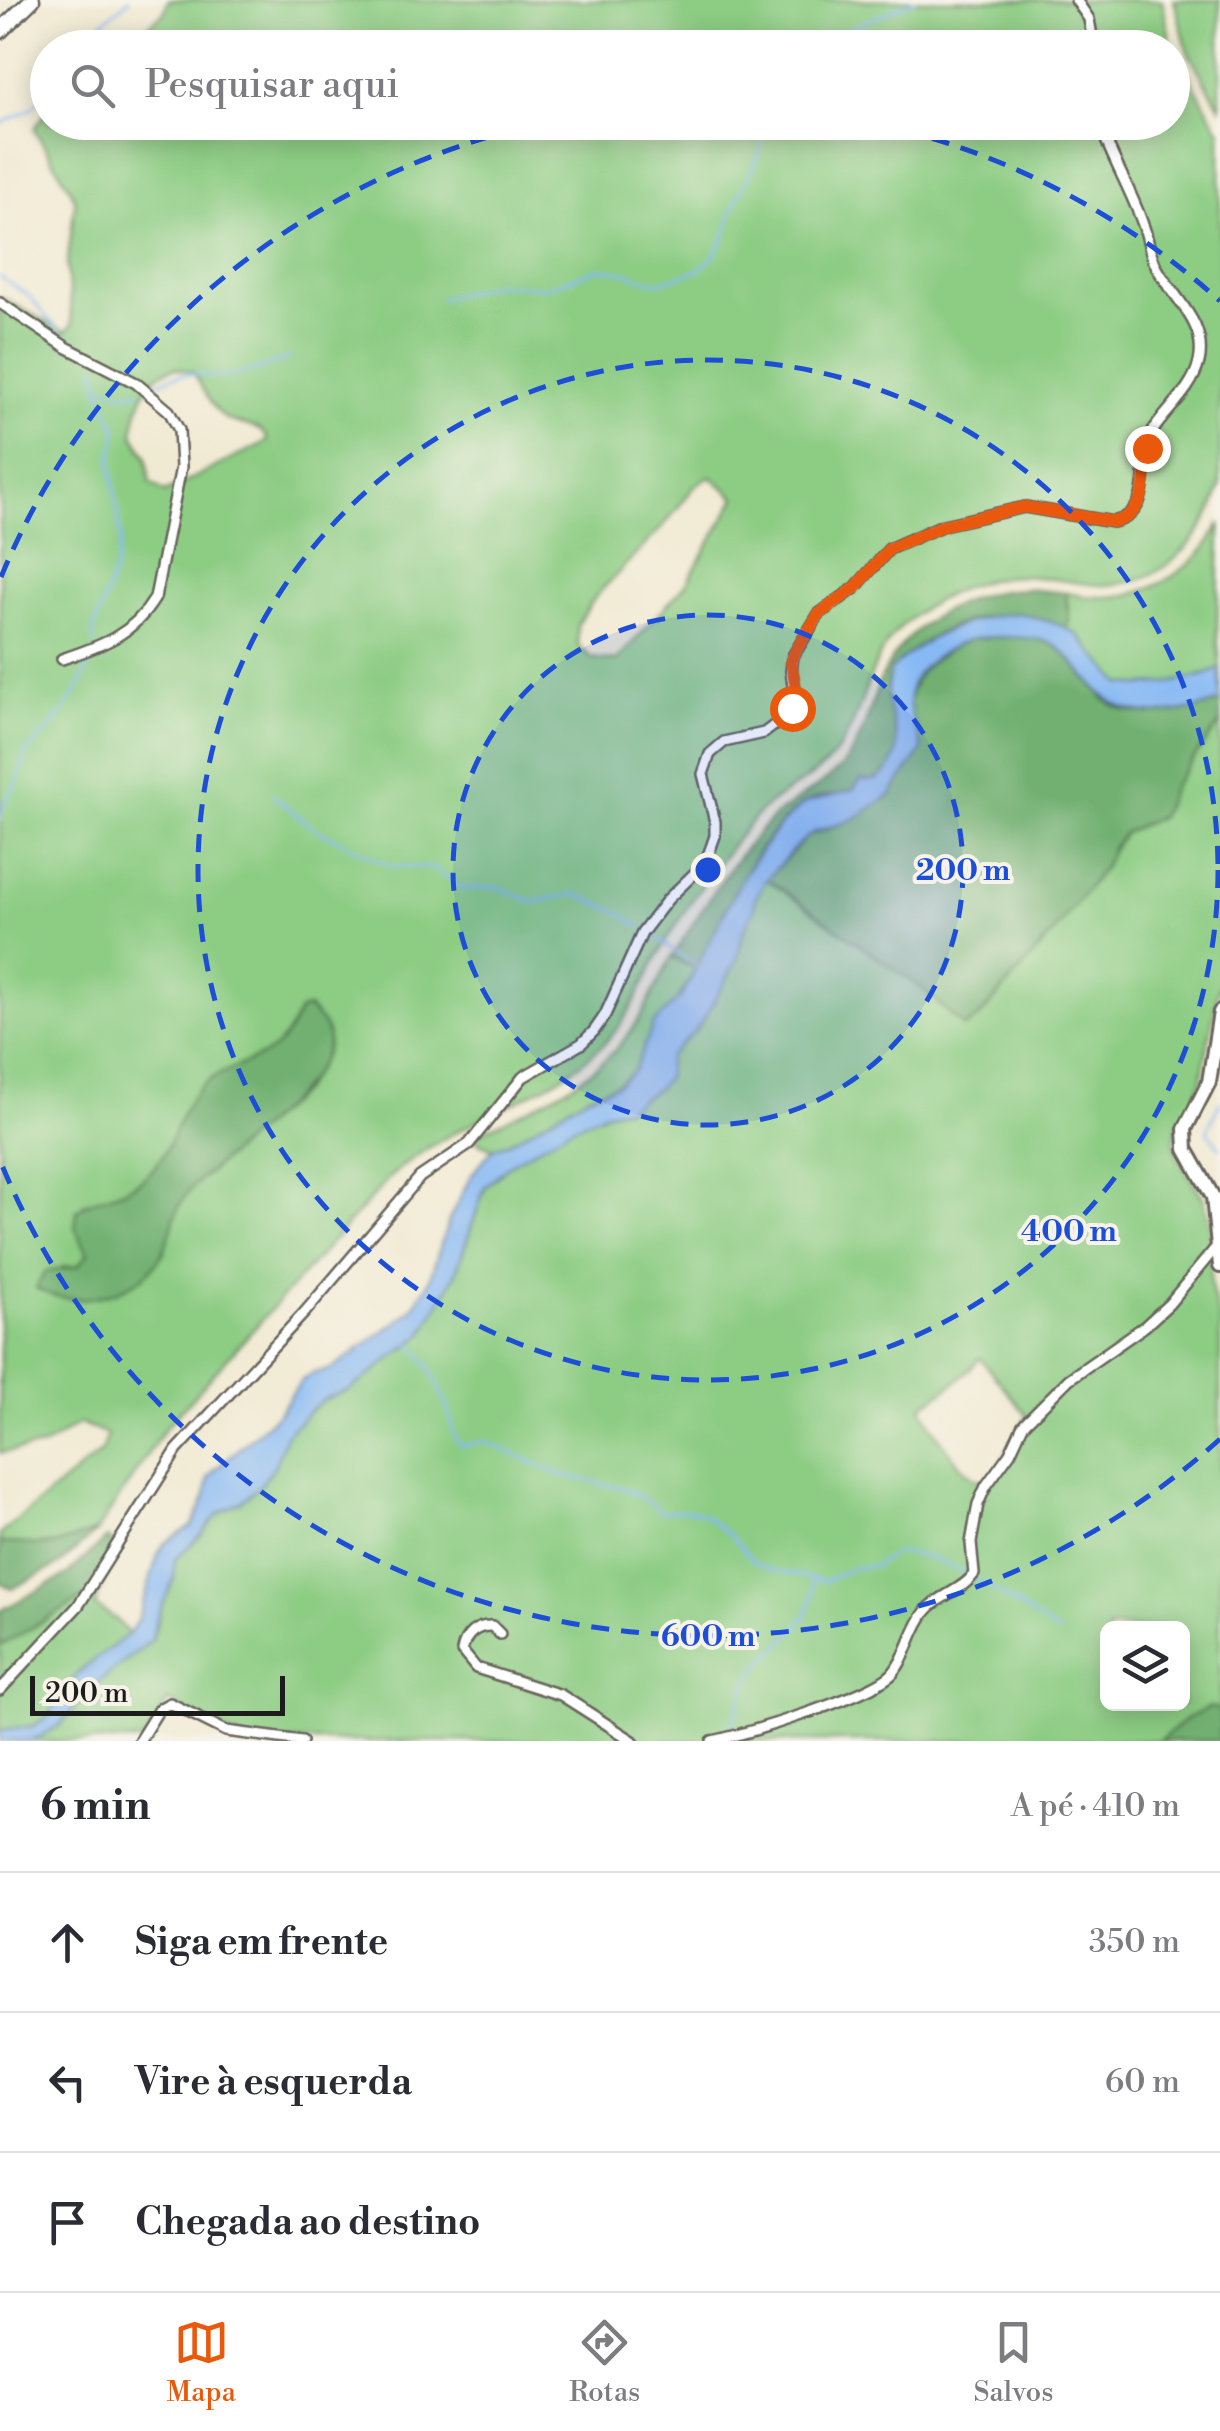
<!DOCTYPE html>
<html lang="pt">
<head>
<meta charset="utf-8">
<style>
	:root { --surface:#fff; --page:#f7f7f7; --text:#2b2b33; --muted:#7c7c81; --line:#e1e1e2; --accent:#ea580c }
	body { margin:0; font-family:"Libre Bodoni",serif; background:var(--page); color:var(--text) }
	.controls { position:absolute; right:30px; bottom:30px; display:grid; overflow:hidden; border-radius:15px; box-shadow:0 5px 25px #0003 }
	.controls button { width:90px; height:90px; display:grid; place-items:center; padding:0; border:0; border-bottom:2px solid var(--line); background:var(--surface); color:var(--text); font:50px sans-serif }
	.scale { position:absolute; left:30px; bottom:25px; width:255px; box-sizing:border-box; padding-left:10px; border:5px solid #1c1c1c; border-top:0; font-size:28px; line-height:35px; white-space:nowrap; color:#1c1c1c; -webkit-text-stroke:8px #f7f3e8; paint-order:stroke }
	.stop { position:absolute; width:30px; height:30px; margin:-22px; border:8px solid #ea580c; border-radius:50%; background:#fff }
	.stop.end { background:#ea580c; border-color:#fff; box-shadow:0 2px 10px #0008 }
	.list { margin:0; padding:0; list-style:none }
	h2 { display:flex; justify-content:space-between; align-items:center; height:130px; margin:0; padding:0 40px; font-size:42px }
	h2 small { font-size:32px; font-weight:400; color:var(--muted) }
	.list li { display:grid; grid-template-columns:65px 1fr auto; gap:30px; align-items:center; box-sizing:border-box; height:140px; padding:0 40px; border-top:2px solid var(--line) }
	.list b { display:block; font-size:38px; white-space:nowrap }
	.list em { font-size:32px; font-style:normal; color:var(--muted) }
	.icon { flex:none; width:55px; height:55px; fill:none; stroke:currentColor; stroke-width:2; stroke-linecap:round; stroke-linejoin:round }
	.map { position:relative; flex:none; width:1220px; height:1741px; overflow:hidden }
	.search { position:absolute; background:var(--surface); box-shadow:0 5px 25px #0003; left:30px; right:30px; top:30px; height:110px; display:flex; align-items:center; gap:25px; box-sizing:border-box; padding:0 35px; border-radius:55px; color:var(--muted); font-size:38px }
	.sheet { height:550px; background:var(--surface) }
	nav { display:flex; justify-content:space-around; align-items:center; box-sizing:border-box; height:140px; border-top:2px solid var(--line); background:var(--surface); font-size:28px; color:var(--muted) }
	nav a { display:grid; justify-items:center; gap:5px }
	nav .on { color:var(--accent) }
	.map>svg:first-child { display:block }
</style>
</head>
<body>
<div class="map">
<svg width="1220" height="1741" viewBox="0 0 1220 1741">
	<rect width="100%" height="100%" fill="#f7f3e8"/>
	<filter id="ink" filterUnits="userSpaceOnUse"><feTurbulence type="fractalNoise" baseFrequency=".01" numOctaves="2"/><feDisplacementMap in="SourceGraphic" scale="20" xChannelSelector="R" yChannelSelector="G"/><feConvolveMatrix kernelMatrix="1 2 1 2 8 2 1 2 1" color-interpolation-filters="sRGB"/></filter>
	<filter id="wash" filterUnits="userSpaceOnUse"><feTurbulence type="fractalNoise" baseFrequency=".0048" numOctaves="4" result="noise"/><feDisplacementMap in="SourceGraphic" scale="40" xChannelSelector="R" yChannelSelector="G"/><feGaussianBlur stdDeviation="2.25" result="paint"/><feColorMatrix in="noise" values="0 0 0 0 0 0 0 0 0 0 0 0 0 0 0 0 0 1.4 0 .05"/><feComposite in="paint" operator="in"/></filter>
	<g filter="url(#wash)">
		<rect width="100%" height="100%" fill="#f1ead3"/>
		<path fill="#8ccc83" stroke="#547450" stroke-width="2.5" fill-rule="evenodd" d="M168 0H1162L1172 47H121L164 13Z
			M1174 0H1220V107L1188 52Z
			M1173 48 1220 131V486C1206 540 1161 586 1101 585 1074 584 1047 576 1019 576 987 577 952 590 926 607 864 646 874 692 841 746 820 780 774 792 749 824 718 862 687 905 662 948 646 976 634 1010 613 1034 558 1098 455 1117 391 1176L165 1428 97 1531 54 1545 0 1543V1534L103 1450 107 1435 80 1423 44 1446 0 1453V297L65 332 72 325 67 266 75 202 71 190 34 129 47 111 48 122H1172ZM175 368 193 372C202 387 212 410 227 419 242 428 261 422 268 441L165 492 150 482 147 457 133 434C138 406 144 374 175 368ZM710 476 736 498 686 584 616 661 591 658 578 645 577 625 596 596 665 524 695 486ZM300 1011 323 1057 302 1092 192 1187 176 1208 163 1254 131 1283 61 1267 78 1266 88 1253 75 1228 84 1204C125 1192 156 1180 174 1138 181 1122 187 1103 199 1090 217 1071 245 1065 267 1053 283 1045 292 1026 300 1011Z
			M1220 523 1217 632 1220 669C1192 680 1145 693 1116 682L1083 640 1066 628 1069 620 1066 593C1079 595 1093 598 1106 597 1152 596 1201 566 1220 523Z
			M1220 723V982L1201 1081 1191 1105 1178 1124 1174 1141 1178 1158 1204 1199 1210 1223 1211 1285 1220 1324V1710L1210 1707 1188 1718 1159 1741H251L227 1733 168 1701 143 1741H32L60 1725 90 1689 152 1640 175 1559 203 1533 218 1514 259 1487 275 1465 285 1435 294 1425 324 1399 350 1390 422 1335 455 1275 485 1187 509 1165 570 1128 607 1112 627 1108 658 1088 666 1078 669 1056 693 1033 705 1017 737 960 743 932 755 907 754 901 766 879 924 990 965 1026 979 1018 1054 932 1125 832 1160 817 1174 785ZM980 1358 1027 1416 992 1480C984 1481 984 1482 976 1479 960 1471 928 1423 922 1406L959 1380ZM1108 1628H1182V1704H1108Z
			M671 958 696 968 672 1009 654 1023 634 1071 617 1084 587 1096 512 1141 493 1149 479 1143 475 1135C526 1109 588 1085 625 1039 644 1016 657 984 671 958Z
			M101 1588 95 1606 116 1619 129 1634 78 1673 48 1716 33 1726 0 1730V1646Z"/>
		<path fill="#71b071" stroke="#466646" stroke-width="2.5" d="M1027 589 1066 593 1069 621 1066 628C1011 605 961 614 915 649 908 655 896 661 892 669 872 704 926 750 874 782L861 780 853 790C839 796 822 794 808 801 756 830 723 918 696 968L671 958C697 917 736 853 770 821 792 800 822 787 843 765 863 741 869 709 880 681 905 623 965 590 1027 589Z
			M969 639C993 638 1024 633 1047 642 1063 648 1075 665 1086 678 1093 685 1100 695 1107 701 1135 723 1191 712 1220 701V723L1174 785 1160 817 1125 832 1112 848 1103 868 1054 932 978 1018 964 1027 924 990 767 879 809 835 836 827 890 796 922 750C919 737 912 725 910 713 905 673 938 655 969 639Z
			M308 1008C316 1016 328 1027 328 1039 327 1088 223 1153 190 1190 171 1212 175 1228 163 1252 144 1294 74 1312 36 1288L45 1272 78 1266 88 1253 75 1228 77 1211C92 1196 119 1197 140 1181 175 1154 172 1119 198 1090 216 1071 245 1065 267 1053 283 1045 292 1026 300 1010Z
			M97 1531 60 1564 11 1589 0 1581V1543L54 1545Z
			M107 1538 118 1547 101 1588 0 1646V1611L67 1575Z
			M1210 1707 1220 1710V1741H1159L1188 1718Z"/>
		<path fill="#87b9f4" stroke="#526a88" stroke-width="2.5" d="M1020 613 1057 624 1077 634 1121 684C1152 688 1191 681 1220 669V701C1195 711 1156 718 1130 710 1096 701 1083 666 1056 646 1041 635 983 635 966 641 946 649 913 668 910 691 907 712 918 730 922 750L889 796 852 820 813 832 796 846 765 881 754 901 755 907 743 932 737 960 705 1017 693 1033 669 1056 666 1079 658 1088 627 1108 607 1112 570 1128 509 1165 485 1187 455 1275 422 1335 350 1390 324 1399 312 1409 286 1435 275 1465 259 1487 241 1502 218 1514 203 1533 175 1559 174 1578 156 1620 152 1640 90 1689 60 1725 32 1741H0V1730L33 1726 48 1716 78 1673 130 1633 139 1616 158 1554 164 1544 192 1526 206 1496 209 1476 217 1468 277 1415 302 1380 314 1373 332 1369 411 1311 428 1284 449 1220 471 1176 481 1163 493 1149 512 1141 587 1096 617 1085 634 1071 654 1023 682 995 745 873 780 825 805 803 853 790 861 780C873 782 880 780 888 770 908 746 888 719 887 693 887 685 889 677 891 669 928 634 969 616 1020 613Z"/>
		<g fill="none" stroke-linecap="round" stroke-linejoin="round">
			<path stroke="#87b9f4" stroke-width="2.5" d="M89 48 103 22 129 0
				M831 48 840 33 915 0
				M0 124 31 109 48 91
				M0 277 28 295 71 345
				M441 299 495 284 546 287 598 269 619 271 658 283 699 270 713 257 725 237 734 205 756 161 770 122
				M100 386 125 394 140 391
				M148 389C191 362 194 381 234 375 253 373 271 364 289 357
				M93 644V631L116 566 121 540 111 460 117 430 100 393 96 366
				M273 795 312 827 391 866 432 868 463 889 498 887 534 902 576 894 619 912 640 927
				M0 821 4 803 17 783 25 753C53 728 84 689 92 652
				M647 931 697 967
				M1220 1102 1207 1131 1220 1148
				M408 1341C430 1361 440 1388 450 1417 453 1428 452 1437 461 1446L484 1441 559 1474 630 1490 663 1512 690 1510 703 1514 731 1536 754 1562 768 1569 824 1581 854 1568 875 1566 896 1553C947 1550 1018 1607 1059 1633
				M731 1726C739 1710 742 1690 752 1675 774 1643 819 1625 812 1579"/>
		</g>
	</g>
	<g filter="url(#ink)">
		<g fill="none" stroke-linecap="round" stroke-linejoin="round">
			<defs>
				<path id="minor" d="M1076 0 1089 19 1094 48
					M0 303 66 347 136 383 169 411 179 430 181 467 155 598C133 635 101 646 62 659
					M500 1634 492 1626C476 1625 465 1635 462 1651L476 1668 561 1695 633 1741
					M0 1690 78 1606 177 1450 305 1312 420 1177 469 1144 523 1077 581 1044 594 1031 605 1015 642 933 668 899 701 867 709 853 715 836V822L703 774 710 754 724 742 764 733 788 715 795 699 791 671 793 656 819 614 855 588 889 549 943 525 1025 507 1113 522C1150 515 1142 475 1147 446 1151 420 1191 397 1199 362 1208 323 1172 297 1156 266 1149 252 1148 236 1142 222 1130 188 1111 157 1099 122
					M139 1741 159 1709 170 1703 226 1731 302 1741
					M712 1741C745 1735 873 1695 893 1673 908 1656 911 1629 926 1611 939 1595 962 1591 974 1574L971 1543 978 1504 986 1486 1010 1453 1023 1425 1069 1379 1145 1326 1169 1304 1217 1246"/>
				<path id="secondary" d="M1220 1012 1209 1082 1185 1129 1186 1149 1213 1197 1220 1266"/>
				<path id="primary" d="M0 31 32 0"/>
			</defs>
			<use href="#minor" stroke="#67645c" stroke-width="14"/>
			<use href="#secondary" stroke="#67645c" stroke-width="18"/>
			<use href="#primary" stroke="#67645c" stroke-width="19"/>
			<use href="#minor" stroke="#fff" stroke-width="9"/>
			<use href="#secondary" stroke="#fff" stroke-width="12"/>
			<use href="#primary" stroke="#fff" stroke-width="14"/>
		</g>
	</g>
	<g fill="none" stroke-linecap="round" stroke-linejoin="round" filter="url(#ink)">
		<path stroke="#ea580c" stroke-width="12" d="M792 708 796 687 791 662 796 650 819 614 855 588 889 549 944 525 1025 507 1114 522C1147 515 1146 476 1147 448"/>
	</g>
	<circle cx="708" cy="870" r="255" fill="#1d4ed8" fill-opacity=".12"/>
	<g fill="none" stroke="#1d4ed8" stroke-width="5" stroke-dasharray="18 12">
		<circle cx="708" cy="870" r="255"/>
		<circle cx="708" cy="870" r="510"/>
		<path d="M1220 1439A765 765 0 0 1 1 1163M1 577A765 765 0 0 1 542 123M874 123A765 765 0 0 1 1220 301"/>
	</g>
	<circle cx="708" cy="870" r="15" fill="#1d4ed8" stroke="#f7f3e8" stroke-width="5"/>
	<g font-size="30" text-anchor="middle" font-weight="bold" fill="#1d4ed8" stroke="#f7f3e8" stroke-width="8" stroke-linejoin="round" paint-order="stroke">
		<text x="963" y="880">200 m</text>
		<text x="1069" y="1241">400 m</text>
		<text x="708" y="1646">600 m</text>
	</g>
</svg>
<div class="controls">
<button><svg class="icon" aria-label="layers" viewBox="0 0 24 24"><path d="M12 4l9 5-9 5-9-5zM3 14l9 5 9-5"/></svg></button>
</div>
<div class="scale">200 m</div>
<div class="stop" style="left:792px;top:708px"></div>
<div class="stop end" style="left:1147px;top:448px"></div>
<div class="search"><svg class="icon" aria-label="search" viewBox="0 0 24 24"><circle cx="10" cy="10" r="6"/><path d="M15 15l6 6"/></svg>Pesquisar aqui</div>
</div>
<section class="sheet">
<h2>6 min<small>A pé · 410 m</small></h2>
<ul class="list">
<li><svg class="icon" aria-label="ahead" viewBox="0 0 24 24"><path d="M12 20V5M6 11l6-6 6 6"/></svg><div><b>Siga em frente</b></div><em>350 m</em></li>
<li><svg class="icon" aria-label="left" viewBox="0 0 24 24"><path d="M17 20v-9H6M10 6l-5 5 5 5"/></svg><div><b>Vire à esquerda</b></div><em>60 m</em></li>
<li><svg class="icon" aria-label="arrive" viewBox="0 0 24 24"><path d="M6 21V4h12l-3 4 3 4H6"/></svg><div><b>Chegada ao destino</b></div></li>
</ul>
</section>
<nav>
<a class="on"><svg class="icon" aria-label="map" viewBox="0 0 24 24"><path d="M3 6l6-2 6 2 6-2v14l-6 2-6-2-6 2zM9 4v14M15 6v14"/></svg>Mapa</a>
<a><svg class="icon" aria-label="directions" viewBox="0 0 24 24"><path d="M12 3l9 9-9 9-9-9zM9 14v-3h6M13 9l2 2-2 2"/></svg>Rotas</a>
<a><svg class="icon" aria-label="saved" viewBox="0 0 24 24"><path d="M7 4h10v16l-5-4-5 4z"/></svg>Salvos</a>
</nav>
</body>
</html>
